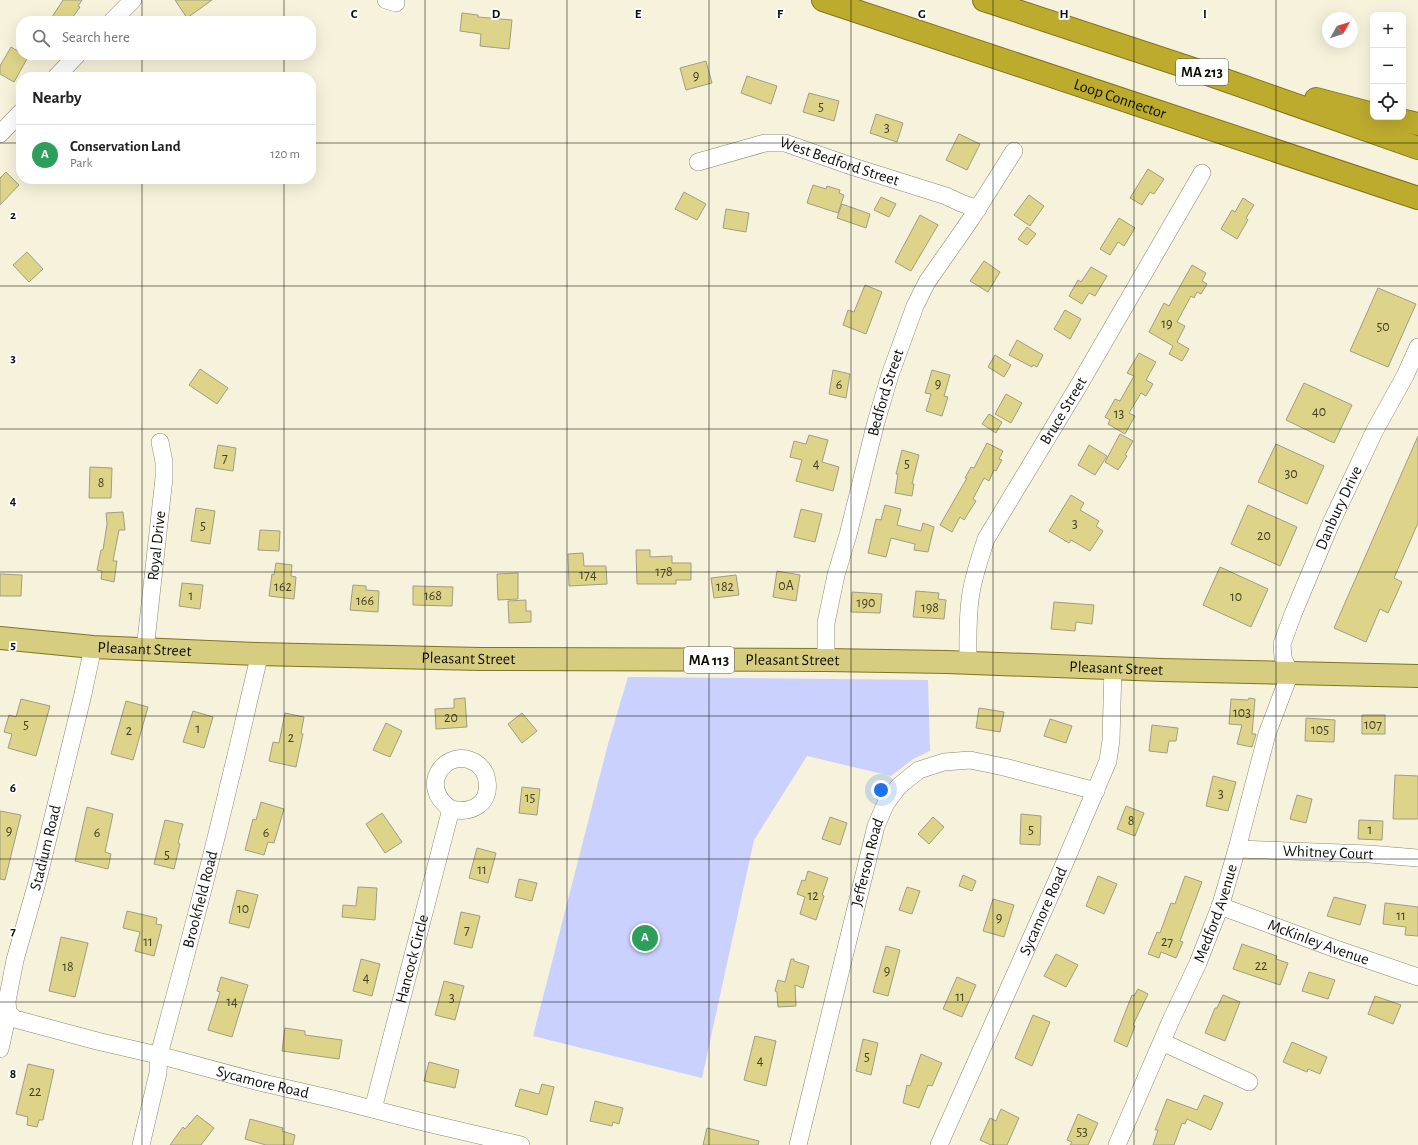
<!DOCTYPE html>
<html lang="en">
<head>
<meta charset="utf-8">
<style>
	:root { --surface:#fff; --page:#f2f2f2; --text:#222; --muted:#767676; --line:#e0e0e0; --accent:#2563eb }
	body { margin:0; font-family:"Alegreya Sans",sans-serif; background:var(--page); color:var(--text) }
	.controls { position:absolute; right:12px; top:12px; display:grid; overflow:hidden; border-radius:8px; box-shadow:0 4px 16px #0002 }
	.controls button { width:36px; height:36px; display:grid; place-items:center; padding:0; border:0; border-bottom:1px solid var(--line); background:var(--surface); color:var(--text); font:20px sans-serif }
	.compass { position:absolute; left:1322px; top:12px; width:36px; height:36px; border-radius:50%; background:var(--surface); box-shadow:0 4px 16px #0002; rotate:51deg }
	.you { position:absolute; left:881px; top:790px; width:14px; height:14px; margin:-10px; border:3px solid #fff; border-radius:50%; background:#1a73e8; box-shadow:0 0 0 6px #1a73e833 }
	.badge { display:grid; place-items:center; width:26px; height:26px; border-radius:50%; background:var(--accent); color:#fff; font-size:13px; font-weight:700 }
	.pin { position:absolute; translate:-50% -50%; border:2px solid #fff; box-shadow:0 1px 4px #0006 }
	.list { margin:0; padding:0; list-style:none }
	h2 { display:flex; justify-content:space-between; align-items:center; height:52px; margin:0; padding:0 16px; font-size:17px }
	h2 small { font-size:13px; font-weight:400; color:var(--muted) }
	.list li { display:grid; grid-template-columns:26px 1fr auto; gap:12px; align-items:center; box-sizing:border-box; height:60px; padding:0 16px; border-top:1px solid var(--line) }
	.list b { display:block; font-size:15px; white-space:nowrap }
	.list p { margin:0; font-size:13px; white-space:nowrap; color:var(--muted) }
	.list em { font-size:13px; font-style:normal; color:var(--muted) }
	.icon { flex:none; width:22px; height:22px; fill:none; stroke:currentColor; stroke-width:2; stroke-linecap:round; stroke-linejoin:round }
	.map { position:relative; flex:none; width:1418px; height:1145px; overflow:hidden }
	.search { position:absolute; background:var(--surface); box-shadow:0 4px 16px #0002; left:16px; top:16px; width:300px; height:44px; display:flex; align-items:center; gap:10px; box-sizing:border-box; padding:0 14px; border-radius:16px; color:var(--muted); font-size:15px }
	.panel { position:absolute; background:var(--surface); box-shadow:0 4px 16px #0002; left:16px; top:72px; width:300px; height:112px; border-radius:16px }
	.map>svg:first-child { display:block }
</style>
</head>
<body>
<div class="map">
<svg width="1418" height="1145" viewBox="0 0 1418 1145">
	<rect width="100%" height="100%" fill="#f6f2db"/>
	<path fill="#cad1fe" d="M628 677 928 680 930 751 913 759 891 776 807 756 754 840 702 1078 533 1036 608 744Z"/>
	<path fill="#ded489" stroke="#a09d87" d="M63 0H82L78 6 80 7 70 21H58L52 17Z
		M175 0H212L187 18Z
		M462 13 478 15V17L512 20 509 49 480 46 481 34 460 31Z
		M11 47 21 53V55L28 57 14 82 0 74V66Z
		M706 61 712 83 686 90 680 68Z
		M747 76 777 86 771 104 741 93Z
		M809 93 839 101 834 121 803 112Z
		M876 114 903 123 897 142 870 133Z
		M959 134 980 144 967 170 946 160Z
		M1148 169 1164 179 1154 194 1150 192 1142 205 1130 198Z
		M6 172 19 185 0 205V178Z
		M813 185 826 189 827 186 840 190 839 193 844 195 838 213 807 203Z
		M684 192 706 204 697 220 675 209Z
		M1029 195 1044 206 1030 226 1014 215Z
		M881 197 896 204 889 217 874 210Z
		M1243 198 1254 205 1246 218 1248 220 1237 239 1221 229 1232 210 1235 212Z
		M842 204 870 214 866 228 837 218Z
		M726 209 749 213 746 232 723 228Z
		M920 215 938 225 911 271 895 262Z
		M1119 218 1135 228 1124 246 1118 242 1110 255 1100 249Z
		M1027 227 1036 234 1027 245 1018 239Z
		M27 252 43 269 29 282 13 265Z
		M984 261 1000 272 988 292 970 281Z
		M1192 265 1206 273 1202 281 1207 284 1201 294 1197 292 1194 298 1191 296 1177 322 1185 326 1177 342 1189 349 1182 361 1169 354 1173 346 1149 332 1164 303 1169 306Z
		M1091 267 1107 276 1095 296 1089 293 1082 304 1069 296 1078 280 1081 282Z
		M865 285 882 292 866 334 843 325 848 310 854 312Z
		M1378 288 1416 304 1388 367 1350 351Z
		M1065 310 1081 319 1070 339 1054 329Z
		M1017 340 1043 355 1037 367 1033 365 1032 367 1009 355Z
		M1139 353 1156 362 1146 380 1153 384 1146 396 1141 393 1129 413 1135 416 1125 434 1108 424 1110 420 1105 417 1115 399 1120 401 1134 376 1127 373Z
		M995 355 1011 365 1004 377 988 367Z
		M200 369 228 388 217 404 189 385Z
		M833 370 850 374 846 398 829 394Z
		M932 370 950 375 944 396 948 397 942 416 926 411 931 394 925 393Z
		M1304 383 1352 405 1334 443 1286 420Z
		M1006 394 1022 403 1011 423 995 414Z
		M989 414 1002 422 996 433 982 424Z
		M1120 434 1133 441 1125 455 1127 456 1118 470 1105 462Z
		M809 435 828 440 822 462 839 467 833 491 796 481 802 460 790 457 794 441 806 444Z
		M1418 436V523L1394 578 1402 582 1388 613 1380 609 1366 642 1334 628Z
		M987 443 1003 451 999 459 1002 460 996 471 994 470 989 481 984 478 973 499 976 501 964 520 960 517 952 532 940 525 967 478H965L971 467 974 468Z
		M1276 444 1324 466 1307 504 1258 482Z
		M218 445 236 448 233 471 214 468Z
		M1089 445 1107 456 1095 475 1078 465Z
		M902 450 919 455 912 484H914L912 496 895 493 898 474H896Z
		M90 467 112 468 111 498H89Z
		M1071 495 1084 503 1080 510 1099 521 1096 526 1103 531 1090 551 1071 540 1069 543 1049 531Z
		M885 505 901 509 897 525 921 531 923 523 934 527 928 552 914 550 915 544 891 538 886 557 868 553 876 519 881 520Z
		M1248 505 1297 527 1280 566 1231 544Z
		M196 508 215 511 210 544 191 541Z
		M801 509 822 514 815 542 794 537Z
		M123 512 125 530H119L113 561H117L114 582 101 579 102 571 97 570 101 550H103L107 524 106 513Z
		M260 530 280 531 279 551 258 550Z
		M636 550H650V557L672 556V563H691V580H676V584H637Z
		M583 553 584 566H606L607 584 569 586 568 554Z
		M276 563 292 565 291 576 296 577 294 599 269 596 272 574 274 575Z
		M1220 567 1268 589 1251 627 1203 605Z
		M777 571 800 575 796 601 773 597Z
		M518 573V599L498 600 497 574Z
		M0 574 22 575 21 596H0Z
		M736 575 739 595 714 598 711 578Z
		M182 583 203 585 200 609 179 606Z
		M353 585 366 586V590L379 591 378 612 350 610Z
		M413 586 453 587 452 606 413 605Z
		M916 591 939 593 938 599 946 600 944 619 913 617Z
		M852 592 882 594 880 613 851 612Z
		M526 600V611H531V622L509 623 508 601Z
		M1054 602 1094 605 1092 624 1076 622 1075 631 1051 629Z
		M465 698 467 727 436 729 435 709 454 708V699Z
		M1249 698 1255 699 1252 734H1256L1252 747 1237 744 1242 725 1229 724 1231 699 1248 700Z
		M21 699 50 706 36 756 8 748 12 734 4 732 9 715 16 717Z
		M126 701 148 707 133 760 111 754Z
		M979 708 1004 712 1000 732 976 728Z
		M193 711 213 717 204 748 183 742Z
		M285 713 304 717 301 733 303 734 296 767 269 761 273 742 279 743Z
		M522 713 537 731 522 743 508 724Z
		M1362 715H1385V734H1362Z
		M1306 718 1335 720 1334 742 1305 741Z
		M1050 719 1072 726 1066 743 1044 736Z
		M386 723 402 731 390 757 373 750Z
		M1152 725 1178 728 1176 741H1169L1167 753 1149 751Z
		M1395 775 1418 776V819H1393Z
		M1213 776 1236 782 1228 811 1206 806Z
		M522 787 540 789 537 815 519 813Z
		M1297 795 1312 799 1306 823 1290 819Z
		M261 802 284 809 274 843 268 842 264 855 245 850 253 819 256 820Z
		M1126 806 1144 813 1135 836 1117 829Z
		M87 807 113 814 105 852 111 854 108 869 75 861Z
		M0 811 21 815 5 880 0 879Z
		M382 813 402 842 385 853 366 824Z
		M1021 814 1041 816 1040 845 1020 844Z
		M830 817 847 823 840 845 822 839Z
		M933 817 944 827 929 844 918 834Z
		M165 820 183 824 178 843 180 844 174 869 154 864Z
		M1359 820 1383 821 1382 840 1358 839Z
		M477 848 496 853 488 883 469 878Z
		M808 871 828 878 822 895 824 896 816 920 800 914 805 897 797 894 802 880 805 881Z
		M963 875 976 881 972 891 959 886Z
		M1098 876 1117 884 1104 914 1086 906Z
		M1185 876 1202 882 1180 941 1183 942 1176 958 1161 952 1159 958 1148 954 1157 932 1160 933 1171 903 1175 904Z
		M519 879 537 883 532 901 515 897Z
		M358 887 377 888 375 920 342 917 343 905 356 906Z
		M907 887 920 891 912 914 899 910Z
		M237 890 258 895 249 928 229 923Z
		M1334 897 1366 905 1360 925 1327 916Z
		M993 899 1014 905 1004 937 983 931Z
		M1385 903 1418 907V936L1405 935 1406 927 1383 924Z
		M127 911 157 918 156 924 162 925 154 956 135 951 140 932 123 928Z
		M461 912 480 916 472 948 454 944Z
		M61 937 88 943 75 997 49 991Z
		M1242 944 1277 956 1276 959 1288 963 1280 985 1233 969Z
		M886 946 900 950 888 996 873 992Z
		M1056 954 1078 965 1066 987 1044 976Z
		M361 959 380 964 372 996 353 991Z
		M791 959H794V961L809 966 803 988 795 985 796 1006 778 1007 777 992 775 991 778 980 785 982Z
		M1309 972 1335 980 1328 999 1302 991Z
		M221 977 248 985 232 1037 208 1030 220 992 217 991Z
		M957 977 976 985 962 1017 943 1009Z
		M444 981 464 986 455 1020 435 1015Z
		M1138 989 1148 994 1133 1025 1135 1026 1127 1047 1114 1041 1132 995 1134 996Z
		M1223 995 1240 1002 1225 1041 1205 1033 1215 1008H1217Z
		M1375 996 1401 1005 1393 1024 1368 1014Z
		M1033 1015 1050 1022 1032 1066 1015 1058Z
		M285 1028 305 1031V1035L342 1040 339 1059 282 1051Z
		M755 1036 776 1041 766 1086 744 1080Z
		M863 1039 878 1043 871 1075 856 1071Z
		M1292 1042 1327 1057 1320 1074 1308 1069 1307 1072 1283 1062Z
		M921 1054 942 1063 932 1086 928 1085 919 1108 903 1103 907 1085 910 1086Z
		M429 1062 459 1070 455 1088 424 1081Z
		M28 1064 54 1070 43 1120H39L37 1127 27 1125 28 1117 16 1114Z
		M542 1084 554 1087 547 1115 515 1106 520 1089 539 1094Z
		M1204 1095 1223 1103 1211 1130 1187 1119 1185 1124 1182 1123 1174 1145H1153L1158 1130H1155L1167 1099 1197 1110Z
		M595 1101 623 1108 619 1124 613 1122 612 1126 590 1121Z
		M1001 1109 1019 1118 1007 1145H991L980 1140 990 1118 996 1121Z
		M1078 1114 1098 1123 1088 1145H1070L1072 1142 1067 1140Z
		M197 1115 214 1128 201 1145H170L183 1127 185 1129Z
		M250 1119 283 1128 282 1131 295 1135 293 1145H266L245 1139Z
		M707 1128 759 1141 758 1145H703Z"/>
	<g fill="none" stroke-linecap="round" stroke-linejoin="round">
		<defs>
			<g id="street">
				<path d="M386 0 396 3"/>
				<path d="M112 21 133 0"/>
				<path d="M56 77 77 55"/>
				<path d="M0 134 21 112"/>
				<path id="s1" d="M698 162 765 143H785L854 167 946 196 961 203 978 209"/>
				<path id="s2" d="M145 650 164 478V462L160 442"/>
				<path id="s3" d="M826 660V623L836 575 848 535 876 422 890 375 915 306 927 282 971 219 1014 151"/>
				<path id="s4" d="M968 662C968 640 967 616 971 593 974 575 980 557 986 539L1079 385 1202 173"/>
				<path id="s5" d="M1237 849 1369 854 1418 858"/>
				<path id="s6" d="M1220 906 1336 949 1418 977"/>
				<path id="s7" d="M8 1013 15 1019 97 1041 166 1057 259 1082 333 1099 427 1123 521 1145"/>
				<path d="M1162 1042 1249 1082"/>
				<path id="s8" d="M0 1049 8 1013 7 1001 15 960 38 879 83 694 93 647"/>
				<path id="s9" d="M373 1109 451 809C471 814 491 804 487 781 486 773 482 767 476 763 447 745 416 786 451 809"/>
				<path id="s10" d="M141 1145 158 1073 159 1055C183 965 208 875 229 784 240 741 249 697 260 654"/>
				<path id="s11" d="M798 1145 876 826 886 803 899 786 919 770 944 762 970 760 1004 767 1096 791"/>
				<path id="s12" d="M939 1145 1062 869 1108 761 1111 740 1113 668"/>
				<path id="s13" d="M1117 1145 1172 1018 1198 963 1221 904 1238 845 1267 734 1290 673 1283 658 1282 644 1293 614 1331 523 1375 430 1405 376 1418 347"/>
			</g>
			<g id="primary">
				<path id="s14" d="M0 638 93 647 257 654 481 659 826 660 947 662 1162 670 1418 676"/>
			</g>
			<g id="highway">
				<path id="s15" d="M823 0 1418 198"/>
				<path d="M984 0 1202 72 1418 148"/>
				<path d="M1316 99 1373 114"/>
				<path d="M1387 117 1418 124"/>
			</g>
		</defs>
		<use href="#street" stroke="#8b8872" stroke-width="18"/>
		<use href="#primary" stroke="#807420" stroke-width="24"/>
		<use href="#highway" stroke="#807420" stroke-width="24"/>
		<use href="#street" stroke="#fff" stroke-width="17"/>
		<use href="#primary" stroke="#d7cd81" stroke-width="22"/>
		<use href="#highway" stroke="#bcab2d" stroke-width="22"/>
	</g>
	<path fill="none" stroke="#100f07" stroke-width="1" stroke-opacity="0.55" d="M142 0V21M284 0V21M425 0V1145M567 0V1145M709 0V1145M851 0V1145M993 0V1145M1134 0V1145M1276 0V1145M142 55V77M284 55V77M0 143H21M311 143H1418M142 179V1145M284 179V1145M0 286H1418M0 429H1418M0 572H1418M0 716H1418M0 859H1418M0 1002H1418"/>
	<g text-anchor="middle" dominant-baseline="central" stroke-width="4" stroke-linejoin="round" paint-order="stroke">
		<g font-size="14" fill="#444028">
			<text x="696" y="76">9</text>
			<text x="821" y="107">5</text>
			<text x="887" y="128">3</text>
			<text x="1167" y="324">19</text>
			<text x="1383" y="327">50</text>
			<text x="938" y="384">9</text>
			<text x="839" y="385">6</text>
			<text x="1319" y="412">40</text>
			<text x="1119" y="414">13</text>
			<text x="225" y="458">7</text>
			<text x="816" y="464">4</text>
			<text x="907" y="464">5</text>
			<text x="1291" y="474">30</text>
			<text x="101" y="483">8</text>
			<text x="1075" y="524">3</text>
			<text x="203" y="526">5</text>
			<text x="1264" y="536">20</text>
			<text x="664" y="572">178</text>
			<text x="588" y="575">174</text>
			<text x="786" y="586">0A</text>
			<text x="283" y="587">162</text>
			<text x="725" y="587">182</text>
			<text x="191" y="596">1</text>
			<text x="433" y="596">168</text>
			<text x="1236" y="597">10</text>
			<text x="365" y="601">166</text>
			<text x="866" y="603">190</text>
			<text x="930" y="608">198</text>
			<text x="1242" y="713">103</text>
			<text x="451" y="718">20</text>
			<text x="26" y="725">5</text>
			<text x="1373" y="725">107</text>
			<text x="198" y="729">1</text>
			<text x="1320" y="730">105</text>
			<text x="129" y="731">2</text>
			<text x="291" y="738">2</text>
			<text x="1221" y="794">3</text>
			<text x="530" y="798">15</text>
			<text x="1131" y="821">8</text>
			<text x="1031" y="830">5</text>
			<text x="1370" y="830">1</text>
			<text x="9" y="831">9</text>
			<text x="97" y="833">6</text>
			<text x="266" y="833">6</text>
			<text x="167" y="855">5</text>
			<text x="482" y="870">11</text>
			<text x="813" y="896">12</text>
			<text x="243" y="909">10</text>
			<text x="1401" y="916">11</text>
			<text x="999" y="918">9</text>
			<text x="467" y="930">7</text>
			<text x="148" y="942">11</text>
			<text x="1167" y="942">27</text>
			<text x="1261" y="966">22</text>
			<text x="68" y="967">18</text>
			<text x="887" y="971">9</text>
			<text x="366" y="978">4</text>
			<text x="960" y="997">11</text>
			<text x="452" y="998">3</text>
			<text x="232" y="1002">14</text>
			<text x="867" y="1057">5</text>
			<text x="760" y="1061">4</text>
			<text x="35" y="1092">22</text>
			<text x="1082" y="1132">53</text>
		</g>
		<g fill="#fff" stroke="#585751" stroke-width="1">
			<rect x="1176" y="59" width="52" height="26" rx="3"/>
			<rect x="684" y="647" width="50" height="26" rx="3"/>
		</g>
		<g font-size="15" font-weight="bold" fill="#100f07">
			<text x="1202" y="72">MA 213</text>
			<text x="709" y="660">MA 113</text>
		</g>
		<g font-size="16" fill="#100f07" stroke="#fff">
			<text stroke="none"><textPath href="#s15" startOffset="313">Loop Connector</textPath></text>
			<text stroke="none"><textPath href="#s1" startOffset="147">West Bedford Street</textPath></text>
			<text stroke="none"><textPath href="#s3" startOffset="275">Bedford Street</textPath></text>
			<text stroke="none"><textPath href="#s4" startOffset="275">Bruce Street</textPath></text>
			<text stroke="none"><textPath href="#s13" startOffset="682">Danbury Drive</textPath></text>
			<text stroke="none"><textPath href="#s2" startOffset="105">Royal Drive</textPath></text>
			<text stroke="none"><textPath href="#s14" startOffset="145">Pleasant Street</textPath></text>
			<text stroke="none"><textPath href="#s14" startOffset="469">Pleasant Street</textPath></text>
			<text stroke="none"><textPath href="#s14" startOffset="793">Pleasant Street</textPath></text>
			<text stroke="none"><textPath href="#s14" startOffset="1117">Pleasant Street</textPath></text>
			<text stroke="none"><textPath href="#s8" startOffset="207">Stadium Road</textPath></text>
			<text stroke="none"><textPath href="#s5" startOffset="91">Whitney Court</textPath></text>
			<text stroke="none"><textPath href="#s11" startOffset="291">Jefferson Road</textPath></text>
			<text stroke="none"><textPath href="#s10" startOffset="253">Brookfield Road</textPath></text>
			<text stroke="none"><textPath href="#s12" startOffset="256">Sycamore Road</textPath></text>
			<text stroke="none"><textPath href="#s13" startOffset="252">Medford Avenue</textPath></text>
			<text stroke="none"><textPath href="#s6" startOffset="105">McKinley Avenue</textPath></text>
			<text stroke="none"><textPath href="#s9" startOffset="155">Hancock Circle</textPath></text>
			<text stroke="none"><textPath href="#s7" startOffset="265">Sycamore Road</textPath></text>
		</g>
	</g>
	<g font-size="13" text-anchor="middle" font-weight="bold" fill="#100f07" stroke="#fff" stroke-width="4" stroke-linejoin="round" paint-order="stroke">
		<text x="354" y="18">C</text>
		<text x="496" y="18">D</text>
		<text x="638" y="18">E</text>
		<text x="780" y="18">F</text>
		<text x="922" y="18">G</text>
		<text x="1064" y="18">H</text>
		<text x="1205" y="18">I</text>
		<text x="13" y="219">2</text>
		<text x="13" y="362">3</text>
		<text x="13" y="505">4</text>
		<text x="13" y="649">5</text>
		<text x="13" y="792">6</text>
		<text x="13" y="935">7</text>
		<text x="13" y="1078">8</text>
	</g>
</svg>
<div class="controls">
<button>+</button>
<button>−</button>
<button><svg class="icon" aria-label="locate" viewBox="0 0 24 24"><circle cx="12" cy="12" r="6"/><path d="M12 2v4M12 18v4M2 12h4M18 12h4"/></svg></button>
</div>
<svg class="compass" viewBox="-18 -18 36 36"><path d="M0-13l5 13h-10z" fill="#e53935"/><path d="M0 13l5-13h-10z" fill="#767676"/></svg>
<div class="you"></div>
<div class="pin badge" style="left:645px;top:938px;background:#2e9e5b">A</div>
<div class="search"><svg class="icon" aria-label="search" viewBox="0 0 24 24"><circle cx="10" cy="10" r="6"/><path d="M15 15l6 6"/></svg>Search here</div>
<section class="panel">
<h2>Nearby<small></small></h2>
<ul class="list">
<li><span class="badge" style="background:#2e9e5b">A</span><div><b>Conservation Land</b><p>Park</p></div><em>120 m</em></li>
</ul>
</section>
</div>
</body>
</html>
